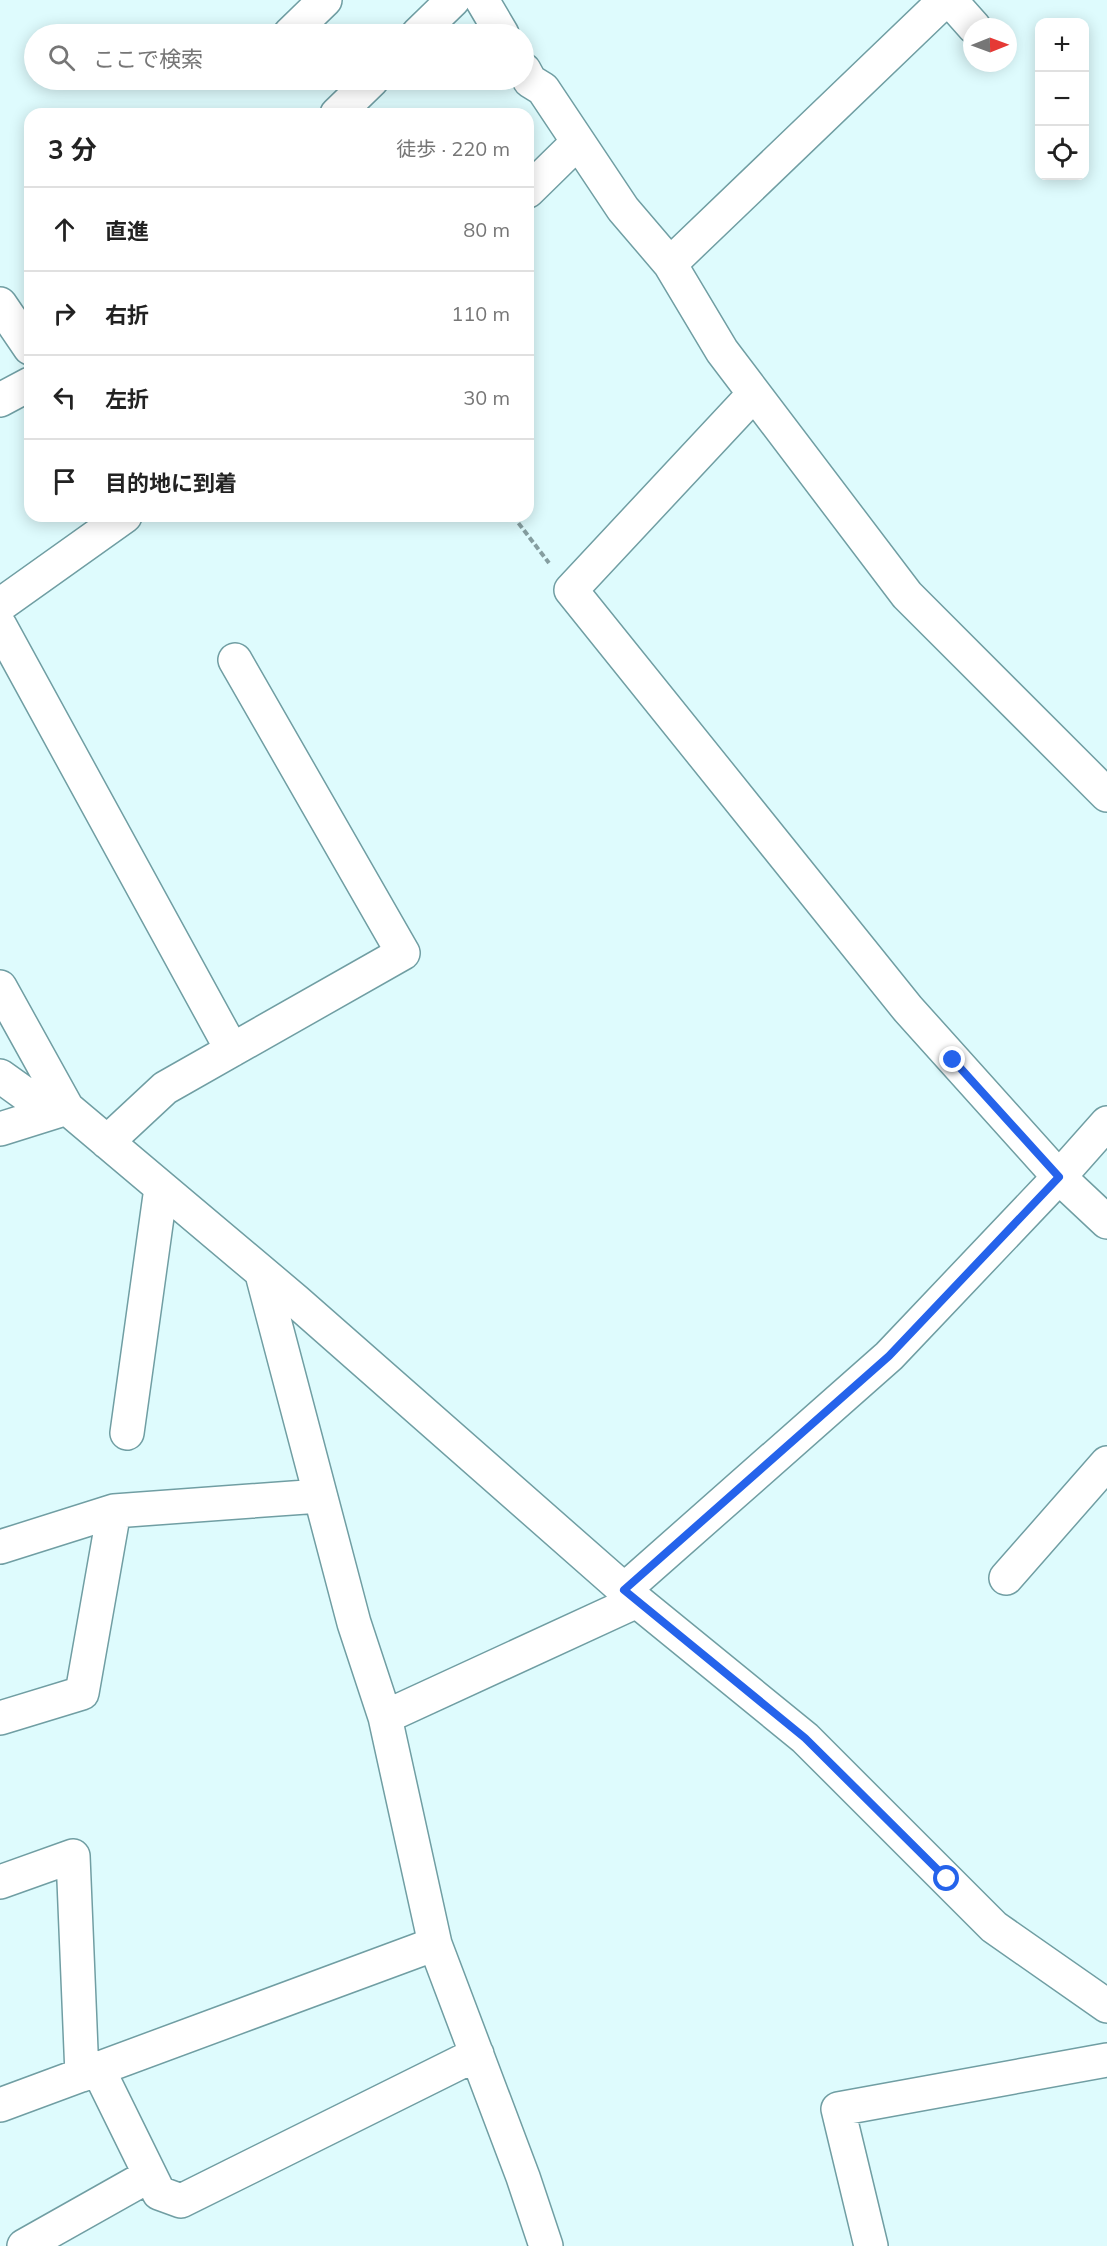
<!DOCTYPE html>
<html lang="ja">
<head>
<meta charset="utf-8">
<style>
	:root { --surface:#fff; --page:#f2f2f2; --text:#222; --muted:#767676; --line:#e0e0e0 }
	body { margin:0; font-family:Mulish,"Noto Sans JP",sans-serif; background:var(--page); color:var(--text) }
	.controls { position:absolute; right:18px; top:18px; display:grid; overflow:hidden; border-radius:12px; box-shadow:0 3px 15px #0003 }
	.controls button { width:54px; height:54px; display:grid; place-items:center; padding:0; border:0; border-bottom:2px solid var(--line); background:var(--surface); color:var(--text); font:30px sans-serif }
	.compass { position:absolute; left:963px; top:18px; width:54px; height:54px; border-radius:50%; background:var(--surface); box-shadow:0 3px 15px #0003; rotate:89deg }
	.stop { position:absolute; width:18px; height:18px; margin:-14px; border:4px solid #2563eb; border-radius:50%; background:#fff }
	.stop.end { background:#2563eb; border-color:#fff; box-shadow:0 2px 6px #0008 }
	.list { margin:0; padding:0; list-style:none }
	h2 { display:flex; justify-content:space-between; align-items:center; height:78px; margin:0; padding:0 24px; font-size:26px }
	h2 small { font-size:20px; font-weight:400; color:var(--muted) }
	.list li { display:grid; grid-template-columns:39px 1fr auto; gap:18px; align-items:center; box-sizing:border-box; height:84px; padding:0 24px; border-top:2px solid var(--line) }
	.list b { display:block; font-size:22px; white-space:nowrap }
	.list em { font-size:20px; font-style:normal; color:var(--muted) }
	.icon { flex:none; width:33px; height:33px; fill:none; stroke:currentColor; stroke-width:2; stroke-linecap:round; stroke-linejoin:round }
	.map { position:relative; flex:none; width:1107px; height:2246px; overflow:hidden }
	.search { position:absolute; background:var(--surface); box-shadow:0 3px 15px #0003; left:24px; top:24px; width:510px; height:66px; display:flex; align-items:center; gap:15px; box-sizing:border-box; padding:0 21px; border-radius:33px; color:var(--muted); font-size:22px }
	.panel { position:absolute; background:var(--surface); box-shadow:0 3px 15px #0003; left:24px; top:108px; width:510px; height:414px; border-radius:18px }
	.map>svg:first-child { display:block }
</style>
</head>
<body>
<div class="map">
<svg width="1107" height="2246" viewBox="0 0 1107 2246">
	<rect width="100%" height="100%" fill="#defbfd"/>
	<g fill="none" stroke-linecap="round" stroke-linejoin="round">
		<defs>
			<path id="minor" d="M482 0 502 34
				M950 0 974 27
				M290 34 325 0
				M418 34 453 0
				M524 70 530 81 543 89 623 209 670 264 722 351 907 595 1107 795
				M337 114 372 80
				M528 191 578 142
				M670 264 945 0
				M0 304 30 348
				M754 394 571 590 908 1009 1059 1177 1107 1222
				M0 400 30 384
				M0 605 125 516
				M0 626 232 1050
				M0 987 67 1108 0 1129
				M0 1076 28 1096 67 1108 296 1301 637 1601 805 1738 994 1927 1107 2006
				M107 1142 165 1088 403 953 235 660
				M262 1274 354 1623 385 1717 435 1944 523 2177 546 2246
				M127 1433 161 1188
				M0 1547 114 1511 320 1496
				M1006 1578 1107 1463
				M624 1590 889 1356 1059 1177 1107 1123
				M385 1717 637 1601
				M0 1718 82 1693 114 1511
				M0 1882 73 1856 82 2075
				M98 2069 159 2193 181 2201 477 2054
				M0 2105 435 1944
				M24 2246 150 2175
				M871 2246 838 2109 1107 2060"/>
		</defs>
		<use href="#minor" stroke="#709ea3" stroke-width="36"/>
		<path stroke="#859ea0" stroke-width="4" stroke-dasharray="6 3" stroke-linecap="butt" d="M513 516 549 563"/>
		<use href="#minor" stroke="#fff" stroke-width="33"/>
	</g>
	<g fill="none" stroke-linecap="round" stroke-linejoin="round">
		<path stroke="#2563eb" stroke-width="8" d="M947 1879 805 1738 624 1590 889 1356 1059 1177 953 1060"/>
	</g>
</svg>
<div class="controls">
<button>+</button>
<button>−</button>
<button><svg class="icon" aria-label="locate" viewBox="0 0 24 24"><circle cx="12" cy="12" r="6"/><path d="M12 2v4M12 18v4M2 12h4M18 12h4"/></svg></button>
</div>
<svg class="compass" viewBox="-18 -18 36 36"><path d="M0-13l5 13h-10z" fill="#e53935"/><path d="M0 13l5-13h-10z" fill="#767676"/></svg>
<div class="stop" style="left:947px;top:1879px"></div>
<div class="stop end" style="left:953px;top:1060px"></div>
<div class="search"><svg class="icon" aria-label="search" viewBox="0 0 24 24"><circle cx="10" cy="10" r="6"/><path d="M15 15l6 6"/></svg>ここで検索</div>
<section class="panel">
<h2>3 分<small>徒歩 · 220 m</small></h2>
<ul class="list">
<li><svg class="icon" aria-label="ahead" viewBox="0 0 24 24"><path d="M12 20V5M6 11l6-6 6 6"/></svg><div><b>直進</b></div><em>80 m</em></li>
<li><svg class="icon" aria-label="right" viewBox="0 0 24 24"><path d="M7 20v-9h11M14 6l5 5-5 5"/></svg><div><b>右折</b></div><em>110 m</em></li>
<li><svg class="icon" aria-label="left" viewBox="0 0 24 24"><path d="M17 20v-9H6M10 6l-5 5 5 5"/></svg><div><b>左折</b></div><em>30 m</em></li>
<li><svg class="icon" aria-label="arrive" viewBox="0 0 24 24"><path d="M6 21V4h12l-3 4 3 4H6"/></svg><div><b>目的地に到着</b></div></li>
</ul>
</section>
</div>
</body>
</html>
